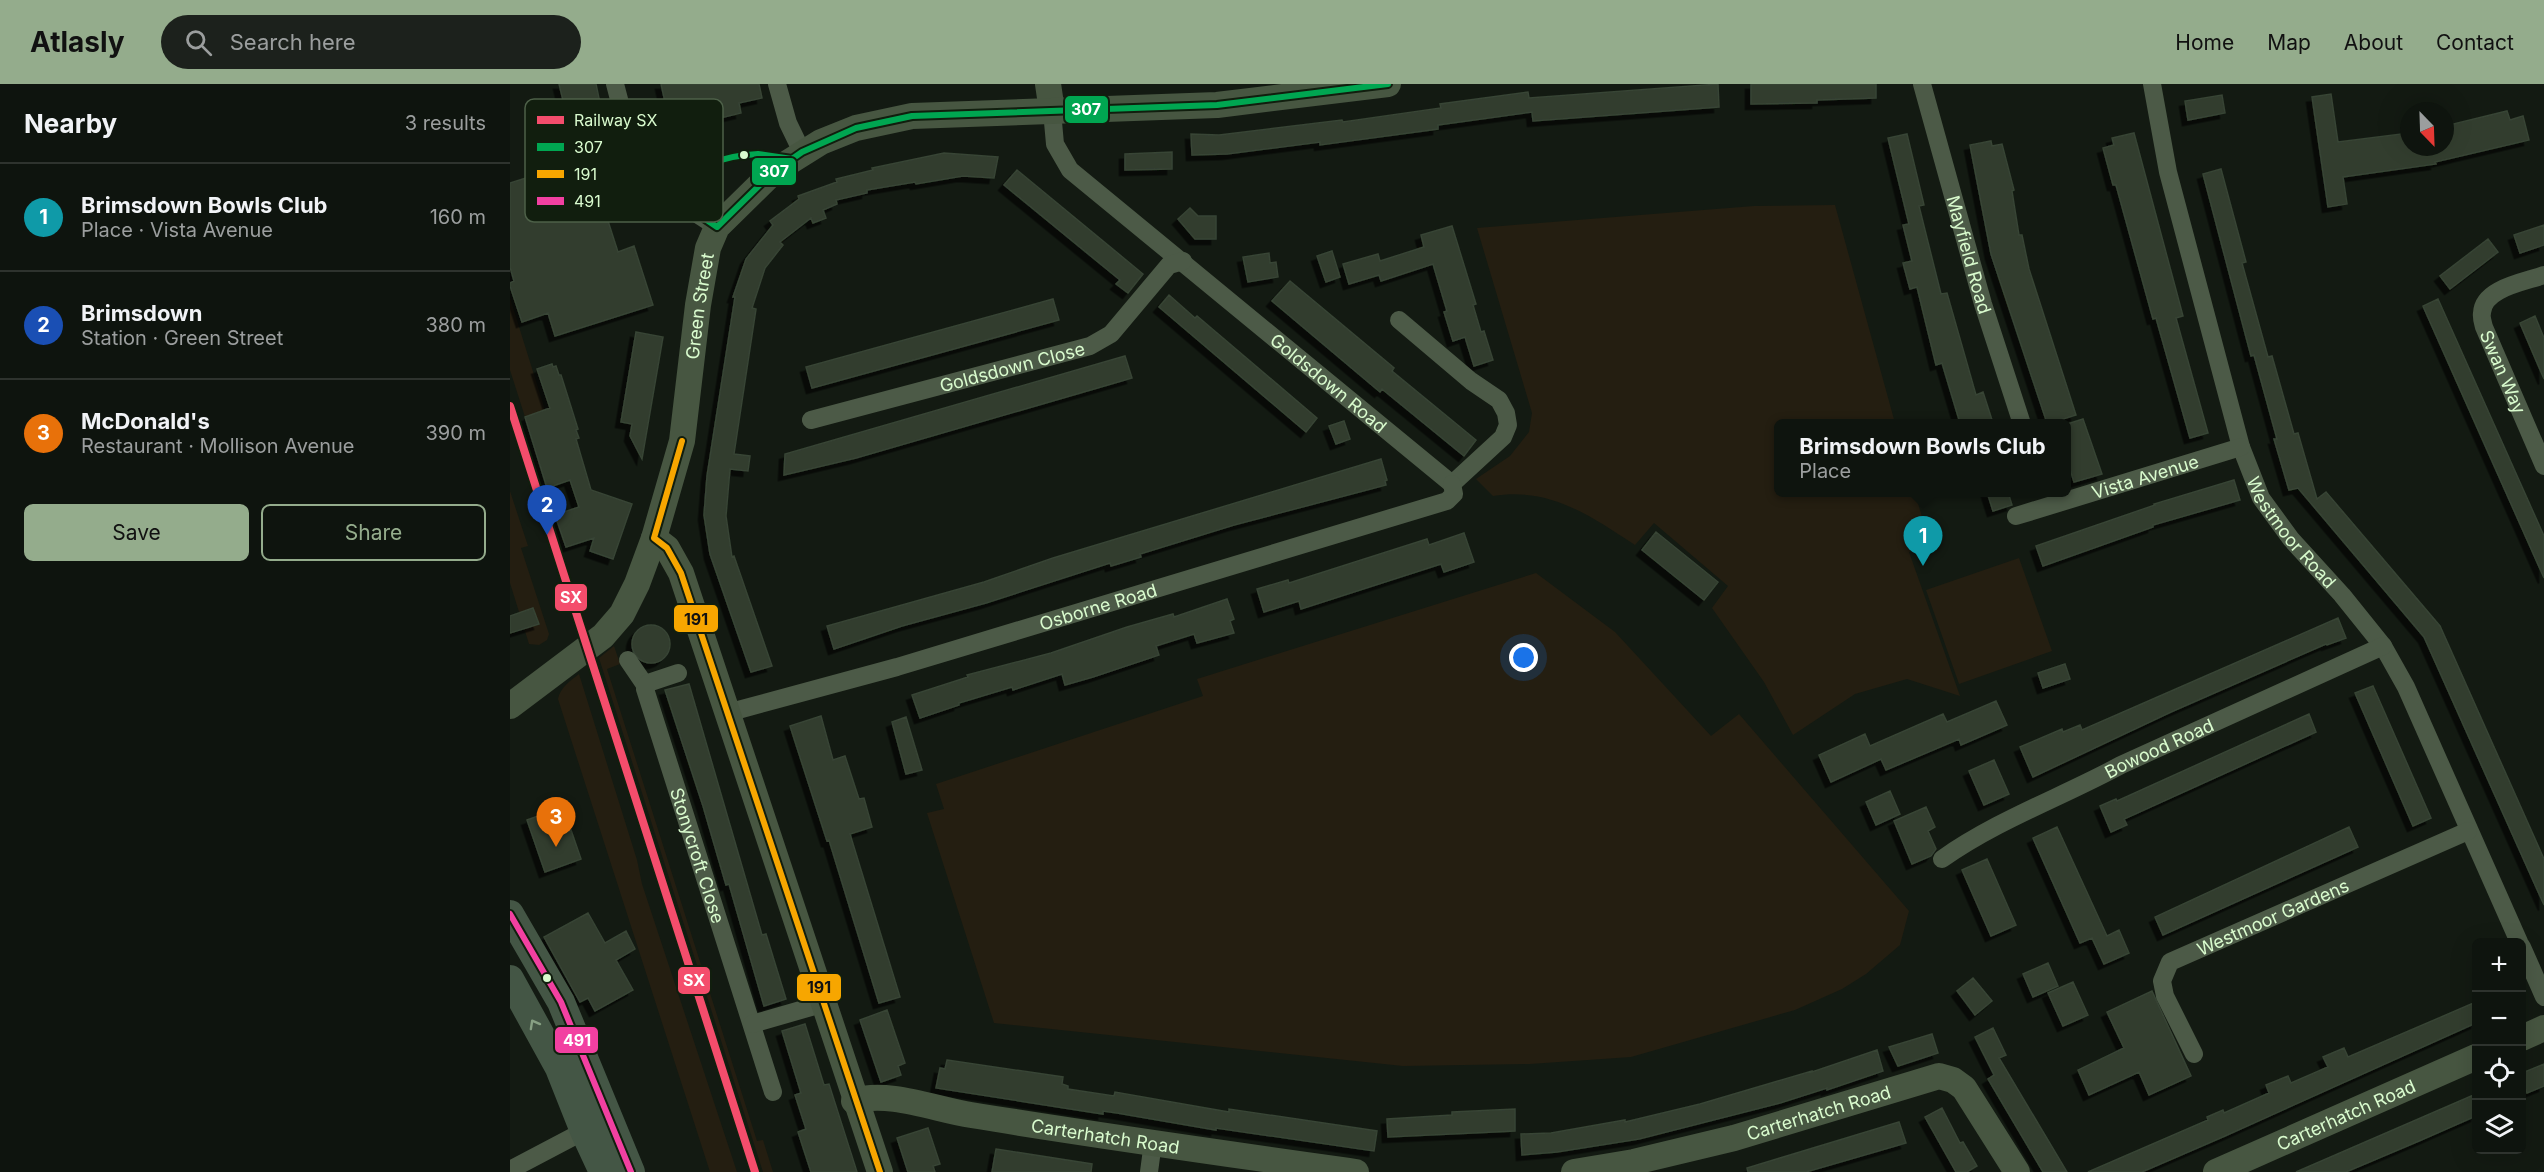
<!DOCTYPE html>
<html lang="en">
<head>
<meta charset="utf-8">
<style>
	:root { --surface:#0e140e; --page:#1c211c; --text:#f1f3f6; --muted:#9b9e9e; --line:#2e332e; --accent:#94ac8c }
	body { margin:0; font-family:Inter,sans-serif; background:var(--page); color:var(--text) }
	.controls { position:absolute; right:18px; bottom:18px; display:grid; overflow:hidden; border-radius:9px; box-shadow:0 6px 24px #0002 }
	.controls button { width:54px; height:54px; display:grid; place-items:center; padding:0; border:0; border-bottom:2px solid var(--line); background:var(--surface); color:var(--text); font:30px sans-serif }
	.compass { position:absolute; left:1890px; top:18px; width:54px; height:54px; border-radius:50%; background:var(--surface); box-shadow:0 6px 24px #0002; rotate:157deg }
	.you { position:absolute; left:1014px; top:574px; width:21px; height:21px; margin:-15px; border:4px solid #fff; border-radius:50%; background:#1a73e8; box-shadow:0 0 0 9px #1a73e833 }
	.badge { display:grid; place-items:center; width:39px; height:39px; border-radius:50%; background:var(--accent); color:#fff; font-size:20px; font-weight:700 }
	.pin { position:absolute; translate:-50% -50px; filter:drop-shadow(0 2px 3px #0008) }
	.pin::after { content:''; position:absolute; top:32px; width:21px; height:18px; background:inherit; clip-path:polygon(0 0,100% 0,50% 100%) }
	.popup { position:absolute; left:1264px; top:335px; width:297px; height:78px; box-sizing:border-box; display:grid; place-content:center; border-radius:9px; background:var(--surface); filter:drop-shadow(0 2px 4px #0005); font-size:20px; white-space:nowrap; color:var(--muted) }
	.popup b { font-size:22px; color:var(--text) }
	.popup::after { content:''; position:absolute; left:50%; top:100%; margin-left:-12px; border:12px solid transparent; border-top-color:var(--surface) }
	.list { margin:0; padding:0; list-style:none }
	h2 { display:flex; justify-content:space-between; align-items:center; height:78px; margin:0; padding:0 24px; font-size:26px }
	h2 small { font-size:20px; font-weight:400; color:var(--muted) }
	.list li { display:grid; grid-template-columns:39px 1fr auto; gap:18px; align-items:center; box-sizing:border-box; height:108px; padding:0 24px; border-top:2px solid var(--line) }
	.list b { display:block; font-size:22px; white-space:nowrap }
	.list p { margin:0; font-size:20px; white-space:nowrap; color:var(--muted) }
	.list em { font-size:20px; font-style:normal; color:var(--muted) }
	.actions { display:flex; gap:12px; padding:18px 24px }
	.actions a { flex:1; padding:14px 0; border:2px solid var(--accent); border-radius:9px; text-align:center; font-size:21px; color:var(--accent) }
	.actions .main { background:var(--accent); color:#111 }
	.icon { flex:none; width:33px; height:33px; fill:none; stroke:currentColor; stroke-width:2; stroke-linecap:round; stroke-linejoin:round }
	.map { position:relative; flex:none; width:2034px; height:1088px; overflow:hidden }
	header { display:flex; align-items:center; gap:36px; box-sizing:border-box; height:84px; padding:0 30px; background:var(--accent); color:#111 }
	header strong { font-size:28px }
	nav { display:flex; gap:33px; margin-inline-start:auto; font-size:21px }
	.search { width:420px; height:54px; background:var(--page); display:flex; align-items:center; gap:15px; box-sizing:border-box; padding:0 21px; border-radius:33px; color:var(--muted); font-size:22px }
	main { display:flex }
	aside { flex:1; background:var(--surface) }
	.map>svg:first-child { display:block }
</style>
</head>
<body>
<header>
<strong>Atlasly</strong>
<div class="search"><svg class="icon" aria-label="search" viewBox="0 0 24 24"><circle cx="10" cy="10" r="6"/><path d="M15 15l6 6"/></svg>Search here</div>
<nav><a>Home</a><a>Map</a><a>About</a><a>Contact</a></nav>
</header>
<main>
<aside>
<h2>Nearby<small>3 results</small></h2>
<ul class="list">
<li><span class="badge" style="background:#0f9aa8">1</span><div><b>Brimsdown Bowls Club</b><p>Place · Vista Avenue</p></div><em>160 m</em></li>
<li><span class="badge" style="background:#1a4fb4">2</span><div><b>Brimsdown</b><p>Station · Green Street</p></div><em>380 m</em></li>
<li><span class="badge" style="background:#e8710a">3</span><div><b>McDonald's</b><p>Restaurant · Mollison Avenue</p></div><em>390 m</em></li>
</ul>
<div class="actions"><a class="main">Save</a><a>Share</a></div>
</aside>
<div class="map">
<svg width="2034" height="1088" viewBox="0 0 2034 1088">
	<defs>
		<filter id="shadow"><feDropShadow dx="-5.5" dy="5.5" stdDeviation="0" flood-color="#0009"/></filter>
	</defs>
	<rect width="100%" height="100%" fill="#131a12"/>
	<path fill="#241e11" d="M1325 121 1385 339 1269 340V408L1405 409 1420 460 1399 468 1450 612 1397 595 1345 610 1283 651 1254 598 1202 524 1218 502 1144 439 1125 461C1079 431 1040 403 983 412L966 395 1000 372 1019 348 1022 329 967 144 1244 122Z
		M0 214 35 326 15 333 0 286Z
		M0 407 18 462 11 464 39 550 37 556 29 561 19 560 0 499Z
		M1509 474 1542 567 1449 600 1416 506Z
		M1026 489 1105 548 1201 652 1229 630 1399 827 1390 861 1356 890 1332 905 1285 926 1121 973 1020 980 893 982 484 939 417 729 434 725 426 700 693 612 687 595Z
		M104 562 110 580 97 585 247 1057 253 1056 263 1088H253L89 574Z
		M69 590 127 776 132 800 227 1088H200L48 615C50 604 60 597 69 590Z"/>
	<path fill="#323c2f" stroke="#374434" stroke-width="1.5" filter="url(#shadow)" d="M49 0H86L91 24 97 31 96 38 92 43 75 44 55 50 63 79 78 75 108 168 124 162 143 221 45 252 38 229 12 238 0 202V199L4 197 0 183V99L38 87 21 25 53 16Z
		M151 0H249L252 14 229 19 231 29 165 45 152 40 149 28 155 18Z
		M1208 0 1209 23 1023 37 1022 28 928 41V45L810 61V58L717 70 682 71 681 50 709 51 832 36 833 38 931 24 930 20 1018 8 1019 14Z
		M1241 0H1366V14L1307 16V19L1241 20Z
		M1821 10 1828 58 1899 49V63H1935V42L1997 27 2000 36 2013 32 2019 56 1925 78 1926 80 1833 93 1837 120 1818 123 1802 13Z
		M1712 11 1715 29 1678 36 1675 17Z
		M1624 49 1673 232 1666 234 1698 349 1680 354 1646 234 1643 235 1606 101H1603L1593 64 1604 61 1602 54Z
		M1397 50 1414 121 1409 122 1431 210 1437 209 1466 311 1473 308 1483 339H1461L1460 336 1450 339 1432 279 1426 281 1407 203 1400 205 1393 179 1402 177 1393 141 1399 140 1378 54Z
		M1481 57 1482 62 1492 60 1504 106 1502 107 1509 151H1512L1519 185 1566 331 1540 339H1537L1481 170 1460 61Z
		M662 68V85L615 86V70Z
		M434 69 488 73 484 94 453 92 406 100 405 98 357 106V109L326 116 327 120 313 126 316 134 303 139 301 134 270 158 273 161 255 184 242 224 246 225 224 370 240 372 238 387 220 385 216 432 222 473 224 472 262 582 241 588 200 470 194 431 197 392 225 213H223L236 175 263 141 260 137 289 115 288 112 327 98 326 95 363 86 362 84Z
		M1711 85 1736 178 1732 179 1758 273 1762 272 1784 350 1788 349 1807 415 1816 408 1930 542 2034 775V821L1914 553 1788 404 1779 406 1764 355H1767L1744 271 1741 272 1693 90Z
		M507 86 633 190 618 209 606 200 610 196 494 101Z
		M680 124 688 132H706V155H685L668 135Z
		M2034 141V161L2010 169 2004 151Z
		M942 142 966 220 963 221 971 248 974 247 983 276 964 282 955 253 943 257 934 228 937 227 923 180 871 197 869 191 839 200 833 180 868 170 870 177 914 163 911 151Z
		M1978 155 1988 168 1940 205 1930 192Z
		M822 167 830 193 816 198 807 172Z
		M759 169 760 179 766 178 768 193 738 198 733 173Z
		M780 197 884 284 882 287 966 356 954 372 872 305 870 308 762 217Z
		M659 211 685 234 687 232 807 334 796 348 649 223Z
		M543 215 549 236 302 304 296 283Z
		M1928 215 2034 452V494L1913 222Z
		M2025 232 2034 254V295L2010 239Z
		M126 248 153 253 132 375 120 352 122 340 111 338Z
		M615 272 622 294 346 374 274 391 275 370Z
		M42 280 43 283 46 282 49 291H51L57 310 68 345 66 346 69 354 66 355 81 406 122 420 103 475 80 467 84 454 56 463 45 431 69 423 60 396 37 404 15 333 40 324 27 285Z
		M1573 335 1592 390 1564 398 1557 376V340Z
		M834 337 840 355 826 360 819 342Z
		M871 375 877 396 875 397 876 401 724 441 630 470 631 473 601 482 600 479 476 519 392 542 324 565 317 542 474 498 543 474Z
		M1724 396 1730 416 1643 441V443L1533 482 1526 462 1645 421 1644 420Z
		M1477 408H1498L1502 421 1483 427Z
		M1146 448 1208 498 1194 516 1132 466Z
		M954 449 964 478 934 488 931 480 791 525 789 517 754 528 747 505 778 496 779 499 917 455 919 461Z
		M717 515 724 535 720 537 724 549 687 559 684 550 646 562 649 571 583 593 555 601 552 590 503 606 502 603 449 619V621L410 634 402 611 458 593 457 591 541 569 617 543 663 530 664 533Z
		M23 524 29 540 0 549V532Z
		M1828 534 1836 554 1817 561 1816 560 1661 628 1523 693 1510 663 1552 645 1553 648 1570 641 1572 646Z
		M122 560a19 19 0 1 1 38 0a19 19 0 1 1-38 0Z
		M1555 580 1560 595 1533 604 1528 589Z
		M179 600 252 851 256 850 276 915 254 922 219 800 216 801 193 722 155 606Z
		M1863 602 1921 734 1903 742 1845 609Z
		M1486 617 1497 641 1451 661 1449 655 1376 686 1371 675 1321 698 1309 671 1355 650 1360 662 1433 630 1437 638Z
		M1799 630 1806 648 1614 735 1617 741 1601 748 1590 722 1606 715 1607 717Z
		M311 632 323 676 335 672 349 715 354 714 362 743 340 750 390 913 369 919 319 756 317 757 280 642Z
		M396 633 412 686 396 690 382 638Z
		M1484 676 1499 710 1474 721 1459 687Z
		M1380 707 1390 730 1366 741 1356 718Z
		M1416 723 1425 743 1418 747 1426 765 1421 772 1402 780 1384 737Z
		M42 727 50 750 61 746 71 775 35 788 17 736Z
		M1547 743 1597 852 1609 846 1619 869 1594 880 1582 854 1570 859 1523 754Z
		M1839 743 1848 763 1653 851 1645 833Z
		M1477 775 1506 841 1481 852 1452 786Z
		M78 829 95 859 116 847 125 865 106 876 123 906 85 927 78 914 70 918 34 853Z
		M1538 879 1548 902 1523 913 1513 890Z
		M1463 894 1482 917 1465 931 1447 907Z
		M1563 898 1578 931 1553 942 1538 909Z
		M1642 907 1681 992 1639 1011 1629 988 1579 1011 1568 986 1614 964 1597 928Z
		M1966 918V939L1715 1052 1632 1088H1578L1698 1036 1697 1033 1713 1026 1714 1029 1759 1009 1756 1001 1778 992 1781 999 1818 983 1813 973 1834 964 1838 973Z
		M377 926 395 979 388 982 391 991 371 998 350 936Z
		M295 940 314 1001 319 1000 347 1088H301L288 1048 296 1045 285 1011 291 1009 272 947Z
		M1483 944 1496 971 1489 974 1557 1088H1533L1478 995 1484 991 1465 953Z
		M1422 950 1428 969 1388 982 1379 963Z
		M1367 966 1373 987 1317 1006V1004L1270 1019 1129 1055 1047 1068 1012 1071 1011 1050 1041 1049 1115 1036V1038L1190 1020 1302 987V988Z
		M437 976 553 993 552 1000 558 1002V1005L604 1012 605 1008 719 1028V1025L867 1047 864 1067 706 1044V1046L607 1029 593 1027V1030L426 1004 430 984 435 985Z
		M2034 980V1002L2017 1009 2012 996V989Z
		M1966 1010V1032L1909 1057 1836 1088H1786Z
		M1432 1024 1450 1059 1453 1058 1467 1082 1457 1088H1446L1415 1033Z
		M1005 1025V1047L878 1053 877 1035 942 1031V1028Z
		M1389 1038 1396 1059 1296 1088H1238L1237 1084Z
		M418 1044 430 1080 423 1082 425 1088H398L387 1054Z
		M486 1065 582 1080 581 1088H482Z"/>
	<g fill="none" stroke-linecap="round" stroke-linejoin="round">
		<g stroke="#4c5a47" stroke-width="18">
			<path d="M105 0 121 61 134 91 144 102 207 143"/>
			<path d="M267 0 278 39 292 68"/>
			<path id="s1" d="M1412 0 1473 220 1512 340"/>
			<path id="s2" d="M1642 0 1658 88 1731 363 1751 414 1781 455 1832 511 1873 562 1896 603 2009 858"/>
			<path id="s3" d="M542 27 545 60 560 86 942 400"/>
			<path id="s4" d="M2034 191C2015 198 1973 204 1972 229 1971 233 1973 239 1974 243L2034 382"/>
			<path d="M889 236 961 297 989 316 996 329 998 341 993 353 942 400"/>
			<path id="s5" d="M301 336 580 262 601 250 659 181 673 177"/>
			<path id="s6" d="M1506 432 1731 363"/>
			<path d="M118 576 135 601"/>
			<path id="s7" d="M168 589 138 599 135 605 263 1008"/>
			<path id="s8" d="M217 629 387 583 937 417 944 410 942 400"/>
			<path id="s9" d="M1432 775C1487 736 1552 713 1611 681L1873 562"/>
			<path d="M2012 863 2034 913"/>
			<path d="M242 940 315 919"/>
			<path id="s10" d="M1684 970 1655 912 1652 897 1660 878 1958 747"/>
			<path d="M0 1086 74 1047 85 1045"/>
			<path d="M639 1088 643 1058"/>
		</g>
		<g stroke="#475641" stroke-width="26">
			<path d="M538 0 542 27"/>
			<path d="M144 454 157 464 171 489 370 1088"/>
			<path id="s11" d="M0 622 93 552 112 530 127 500 144 454 172 357 188 221 198 164 207 143 263 88 311 58 346 44 402 32 707 21 878 0"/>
			<path d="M2012 954 2034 944"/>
			<path id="s12" d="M344 1017C378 1006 427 1026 461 1031 589 1052 718 1070 846 1088"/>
			<path id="s13" d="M1064 1088 1124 1078 1224 1054 1429 992 1443 996 1454 1004 1507 1088"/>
			<path id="s14" d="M1706 1088 1966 973"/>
		</g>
		<path stroke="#445645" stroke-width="28" d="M0 830 51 918 121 1088
			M0 895 49 984 74 1047 93 1088"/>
		<defs>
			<path id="bus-1" d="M248 70 282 75 263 88 207 143 160 111C189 82 207 72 248 70Z
				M282 75 292 68 346 44 402 32 707 21 878 0"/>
			<path id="bus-2" d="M172 357 144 454 157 464 171 489 370 1088"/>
			<path id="bus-3" d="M0 830 51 918 121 1088"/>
		</defs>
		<use href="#bus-1" stroke="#111e0e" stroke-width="10"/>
		<use href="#bus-2" stroke="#111e0e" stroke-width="10"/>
		<use href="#bus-3" stroke="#111e0e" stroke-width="10"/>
		<use href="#bus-1" stroke="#00a651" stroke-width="6"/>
		<use href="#bus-2" stroke="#f7a600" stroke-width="6"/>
		<use href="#bus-3" stroke="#f240a1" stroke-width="6"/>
		<defs>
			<path id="rail-1" d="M0 322 245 1088"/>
		</defs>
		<use href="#rail-1" stroke="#111e0e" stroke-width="12"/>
		<use href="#rail-1" stroke="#f44d6c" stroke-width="8"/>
	</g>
	<defs><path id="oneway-chevron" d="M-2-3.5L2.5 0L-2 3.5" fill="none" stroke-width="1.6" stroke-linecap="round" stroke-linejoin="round" transform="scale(1.5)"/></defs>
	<use stroke="#87a083" href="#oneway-chevron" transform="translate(24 940) rotate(-119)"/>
	<g fill="#d9fbce" stroke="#111e0e" stroke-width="2">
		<circle cx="234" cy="71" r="5"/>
		<circle cx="37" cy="894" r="5"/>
	</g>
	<g text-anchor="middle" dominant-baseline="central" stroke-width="6" stroke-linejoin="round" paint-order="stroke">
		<g font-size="18" fill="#d9fbce" stroke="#111e0e">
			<text stroke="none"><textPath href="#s1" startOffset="177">Mayfield Road</textPath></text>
			<text stroke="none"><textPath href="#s11" startOffset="465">Green Street</textPath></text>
			<text stroke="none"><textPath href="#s5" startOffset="208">Goldsdown Close</textPath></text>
			<text stroke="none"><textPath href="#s4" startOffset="140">Swan Way</textPath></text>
			<text stroke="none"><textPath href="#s3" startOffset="398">Goldsdown Road</textPath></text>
			<text stroke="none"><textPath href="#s6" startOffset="135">Vista Avenue</textPath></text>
			<text stroke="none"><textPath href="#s2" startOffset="474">Westmoor Road</textPath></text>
			<text stroke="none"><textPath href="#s8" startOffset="386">Osborne Road</textPath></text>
			<text stroke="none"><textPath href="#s9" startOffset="244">Bowood Road</textPath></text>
			<text stroke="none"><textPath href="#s7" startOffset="213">Stonycroft Close</textPath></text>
			<text stroke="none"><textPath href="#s10" startOffset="213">Westmoor Gardens</textPath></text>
			<text stroke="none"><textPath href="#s13" startOffset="252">Carterhatch Road</textPath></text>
			<text stroke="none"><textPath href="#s14" startOffset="142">Carterhatch Road</textPath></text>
			<text stroke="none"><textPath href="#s12" startOffset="255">Carterhatch Road</textPath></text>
		</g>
	</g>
	<rect x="15" y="15" width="198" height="123" rx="9" fill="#111e0e" stroke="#4d6048" stroke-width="1.5"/>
	<rect x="27" y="32" width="27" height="8" fill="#f44d6c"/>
	<rect x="27" y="59" width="27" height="8" fill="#00a651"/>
	<rect x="27" y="86" width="27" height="8" fill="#f7a600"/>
	<rect x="27" y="113" width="27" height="8" fill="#f240a1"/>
	<g font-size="16" fill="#d9fbce">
		<text x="64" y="42">Railway SX</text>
		<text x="64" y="69">307</text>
		<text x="64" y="96">191</text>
		<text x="64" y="123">491</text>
	</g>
	<g stroke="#111e0e" stroke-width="2">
		<rect x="554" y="11" width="45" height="29" rx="6" fill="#00a651"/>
		<rect x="241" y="73" width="46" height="29" rx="6" fill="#00a651"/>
		<rect x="44" y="499" width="34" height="29" rx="6" fill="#f44d6c"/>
		<rect x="163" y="520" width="46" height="29" rx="6" fill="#f7a600"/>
		<rect x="167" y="882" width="34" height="29" rx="6" fill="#f44d6c"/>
		<rect x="286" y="889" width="46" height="29" rx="6" fill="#f7a600"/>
		<rect x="44" y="942" width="45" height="28" rx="6" fill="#f240a1"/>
	</g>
	<g font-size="16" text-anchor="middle" font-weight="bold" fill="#fff">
		<text x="576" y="31">307</text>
		<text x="264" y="93">307</text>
		<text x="61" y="519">SX</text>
		<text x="184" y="902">SX</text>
		<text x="67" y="962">491</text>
	</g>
	<g font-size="16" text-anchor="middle" font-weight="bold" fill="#111">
		<text x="186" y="541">191</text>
		<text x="309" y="909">191</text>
	</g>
</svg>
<div class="controls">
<button>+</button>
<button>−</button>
<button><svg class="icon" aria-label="locate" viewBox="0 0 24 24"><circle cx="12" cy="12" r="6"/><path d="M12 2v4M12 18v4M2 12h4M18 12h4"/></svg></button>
<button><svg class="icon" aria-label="layers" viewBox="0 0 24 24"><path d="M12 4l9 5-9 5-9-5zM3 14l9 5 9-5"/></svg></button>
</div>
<svg class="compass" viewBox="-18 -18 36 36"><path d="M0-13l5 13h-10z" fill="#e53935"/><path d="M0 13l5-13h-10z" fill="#9b9e9e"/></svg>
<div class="you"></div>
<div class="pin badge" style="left:1413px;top:482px;background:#0f9aa8">1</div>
<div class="popup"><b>Brimsdown Bowls Club</b>Place</div>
<div class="pin badge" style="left:37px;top:451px;background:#1a4fb4">2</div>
<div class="pin badge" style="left:46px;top:763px;background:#e8710a">3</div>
</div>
</main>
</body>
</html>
